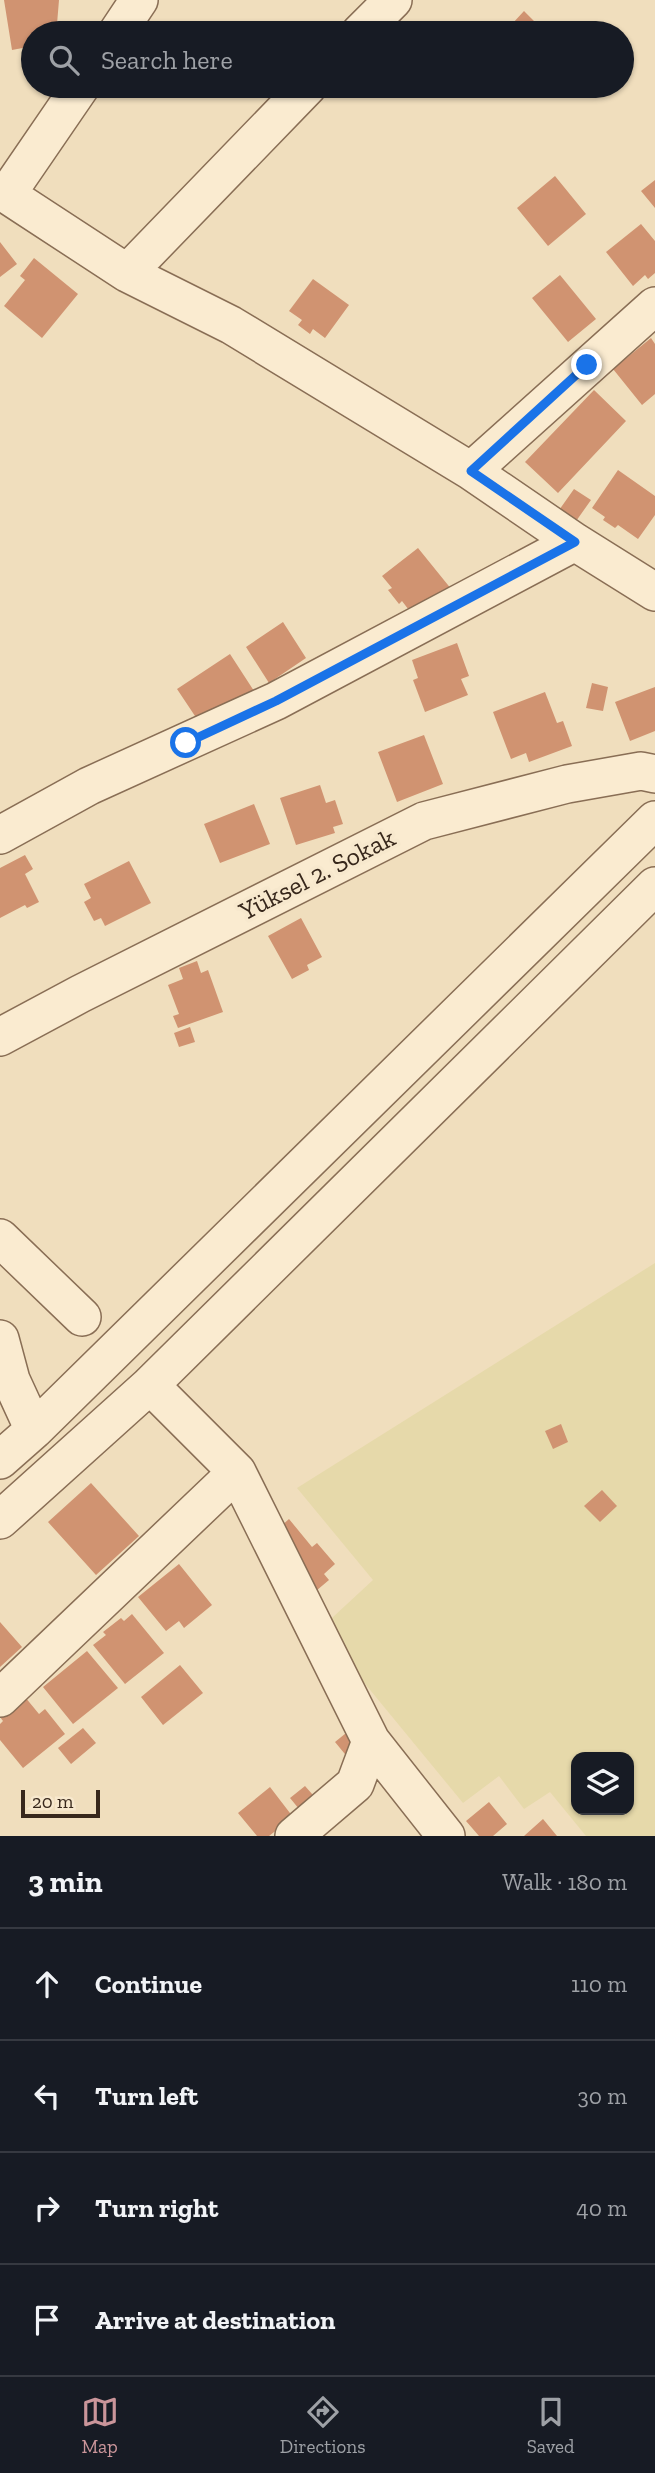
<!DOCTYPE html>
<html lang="en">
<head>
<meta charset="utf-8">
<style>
	:root { --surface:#171b24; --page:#242831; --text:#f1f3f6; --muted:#9ea1a6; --line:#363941; --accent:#ca959a }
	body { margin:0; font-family:"Zilla Slab",serif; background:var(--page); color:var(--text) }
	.controls { position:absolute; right:21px; bottom:21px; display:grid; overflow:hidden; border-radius:14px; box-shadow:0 2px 5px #0004 }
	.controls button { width:63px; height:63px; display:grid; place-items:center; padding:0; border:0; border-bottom:2px solid var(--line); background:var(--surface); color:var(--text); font:35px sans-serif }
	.scale { position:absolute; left:21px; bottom:18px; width:79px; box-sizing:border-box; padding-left:7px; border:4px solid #37271b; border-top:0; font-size:19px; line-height:24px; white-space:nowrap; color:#37271b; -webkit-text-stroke:5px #f7e8cd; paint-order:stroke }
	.stop { position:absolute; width:21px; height:21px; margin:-16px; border:5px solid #1a73e8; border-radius:50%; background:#fff }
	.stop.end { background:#1a73e8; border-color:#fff; box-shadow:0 2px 7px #0008 }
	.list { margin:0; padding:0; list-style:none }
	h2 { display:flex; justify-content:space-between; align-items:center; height:91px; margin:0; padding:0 28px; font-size:30px }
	h2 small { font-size:23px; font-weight:400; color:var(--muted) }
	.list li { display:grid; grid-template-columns:46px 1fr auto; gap:21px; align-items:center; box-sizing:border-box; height:112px; padding:0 28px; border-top:2px solid var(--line) }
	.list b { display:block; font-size:26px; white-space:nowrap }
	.list em { font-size:23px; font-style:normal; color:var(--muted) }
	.icon { flex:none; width:38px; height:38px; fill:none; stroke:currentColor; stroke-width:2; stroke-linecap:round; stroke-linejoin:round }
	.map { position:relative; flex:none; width:655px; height:1836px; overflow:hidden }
	.search { position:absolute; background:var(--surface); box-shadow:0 2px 5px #0004; left:21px; right:21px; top:21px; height:77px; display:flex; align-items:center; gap:18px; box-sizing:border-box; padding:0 24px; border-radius:38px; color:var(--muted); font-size:26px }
	.sheet { height:539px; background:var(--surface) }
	nav { display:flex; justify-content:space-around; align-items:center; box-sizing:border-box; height:98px; border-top:2px solid var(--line); background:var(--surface); font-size:19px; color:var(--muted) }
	nav a { display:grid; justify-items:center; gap:4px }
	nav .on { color:var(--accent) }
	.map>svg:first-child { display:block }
</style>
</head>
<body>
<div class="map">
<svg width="655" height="1836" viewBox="0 0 655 1836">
	<rect width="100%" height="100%" fill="#f0debd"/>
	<path fill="#e6d9aa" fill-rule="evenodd" d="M655 1263V1836H586L550 1792 524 1809 499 1776 463 1803 320 1629 373 1580 297 1488ZM576 1757H629V1810H576Z"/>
	<path fill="#d09371" d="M4 0H59L57 24 58 33H33V46L12 50Z
		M524 11 536 23 526 33H522L512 24Z
		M555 176 586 214 548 246 517 208Z
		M655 180V208L641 191Z
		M641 224 655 241V273L648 279 645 275 633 286 606 252Z
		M0 242 17 264 0 277Z
		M34 258 78 294 42 338 4 306 25 280 20 276Z
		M560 275 596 319 568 342 532 298Z
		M313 279 349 305 325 338 313 329 310 334 298 325 302 320 289 311Z
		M651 338 655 344V394L642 405 613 369Z
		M594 390 626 421 558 493 525 462Z
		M618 470 655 496V515L638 539 618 525 615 528 603 520 605 517 592 508Z
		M574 489 591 500 574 524 557 513Z
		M418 548 452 590 415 618 402 601 399 604 388 590 392 588 382 576Z
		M283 622 306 658 269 683 246 647Z
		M457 643 469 676 461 679 468 695 425 712 413 680 418 678 412 660Z
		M230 654 254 691 201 725 177 689Z
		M592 683 608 687 603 711 586 708Z
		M655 687V731L630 741 615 702Z
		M545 692 557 723 563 721 572 746 529 762 526 753 511 759 493 712Z
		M424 735 443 784 397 802 378 752Z
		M320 785 326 803 335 800 343 824 333 827 335 833 296 845 280 798Z
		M254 804 270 844 220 863 204 824Z
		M25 855 33 869 25 874 39 902 27 908 25 905 0 918V868Z
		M129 861 151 903 105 926 101 918 94 921 84 902 91 898 84 884Z
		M301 918 322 957 307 965 309 970 292 979 268 936Z
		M197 961 201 973 208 970 223 1012 178 1028 173 1016 179 1014 168 985 183 979 179 968Z
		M190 1027 195 1042 179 1047 174 1033Z
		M561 1424 568 1442 553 1449 545 1431Z
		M91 1483 139 1536 96 1575 48 1522Z
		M602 1490 617 1506 600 1522 584 1506Z
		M289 1519 312 1547 317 1543 335 1564 324 1574 329 1580 304 1601 271 1535Z
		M179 1564 212 1605 184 1628 179 1621 166 1631 138 1597Z
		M132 1614 164 1653 125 1684 93 1645 106 1635 103 1632 121 1618 124 1621Z
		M0 1622 22 1647 0 1667Z
		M87 1651 118 1688 73 1724 43 1687Z
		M180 1665 203 1693 163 1725 141 1697Z
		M25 1697 39 1714 45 1709 65 1734 23 1768 0 1740V1724L3 1721 0 1717Z
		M83 1728 96 1743 71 1764 58 1748Z
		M351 1729 365 1747 349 1759 335 1742Z
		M305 1786 320 1803 304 1815 290 1798Z
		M270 1787 293 1817 269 1836H257L238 1813Z
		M489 1802 507 1824 493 1836H479L466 1821Z
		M543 1819 557 1836H524Z"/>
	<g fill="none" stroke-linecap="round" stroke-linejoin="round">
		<defs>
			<path id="minor" d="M117 33 139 0
				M360 33 393 0
				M0 190 127 273 231 325 471 471 575 542 655 592
				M7 194 81 86
				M127 273 308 86
				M471 471 655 306
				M0 835 89 786 276 701 575 542
				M0 1037 80 994 424 821 567 784 641 771 655 774
				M0 1238 82 1317
				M0 1339 11 1380 34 1430
				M150 1385 237 1472 371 1741 446 1836
				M0 1460 34 1430 655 820
				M0 1520 150 1385 655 886
				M0 1698 237 1472
				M294 1836 355 1784 371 1741"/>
		</defs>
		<use href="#minor" stroke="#896e55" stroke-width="40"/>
		<use href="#minor" stroke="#faebd0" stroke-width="37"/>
	</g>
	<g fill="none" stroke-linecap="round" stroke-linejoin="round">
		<path stroke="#1a73e8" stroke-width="9" d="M186 743 276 701 575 542 471 471 587 365"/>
	</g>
	<g text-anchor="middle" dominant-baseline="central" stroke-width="7" stroke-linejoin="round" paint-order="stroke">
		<g font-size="26" fill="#37271b" stroke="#f7e8cd">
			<text transform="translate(317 874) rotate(-27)">Yüksel 2. Sokak</text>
		</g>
	</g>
</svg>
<div class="controls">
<button><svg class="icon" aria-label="layers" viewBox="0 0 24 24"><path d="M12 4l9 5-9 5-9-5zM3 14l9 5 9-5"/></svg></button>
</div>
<div class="scale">20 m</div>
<div class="stop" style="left:186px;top:743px"></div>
<div class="stop end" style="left:587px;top:365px"></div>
<div class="search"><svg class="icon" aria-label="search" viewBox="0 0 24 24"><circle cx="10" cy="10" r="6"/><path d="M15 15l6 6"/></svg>Search here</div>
</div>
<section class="sheet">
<h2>3 min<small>Walk · 180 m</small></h2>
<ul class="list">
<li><svg class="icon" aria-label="ahead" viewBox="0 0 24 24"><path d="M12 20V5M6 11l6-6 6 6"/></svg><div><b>Continue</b></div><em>110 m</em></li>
<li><svg class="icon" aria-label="left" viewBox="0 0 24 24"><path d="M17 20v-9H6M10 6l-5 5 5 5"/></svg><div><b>Turn left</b></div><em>30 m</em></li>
<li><svg class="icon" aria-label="right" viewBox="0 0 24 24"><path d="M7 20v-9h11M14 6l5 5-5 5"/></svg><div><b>Turn right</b></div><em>40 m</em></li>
<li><svg class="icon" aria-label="arrive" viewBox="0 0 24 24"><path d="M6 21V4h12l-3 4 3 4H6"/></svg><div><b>Arrive at destination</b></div></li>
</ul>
</section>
<nav>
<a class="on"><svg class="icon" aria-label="map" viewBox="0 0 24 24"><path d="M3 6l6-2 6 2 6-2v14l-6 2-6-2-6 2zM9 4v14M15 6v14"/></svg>Map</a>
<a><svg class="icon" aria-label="directions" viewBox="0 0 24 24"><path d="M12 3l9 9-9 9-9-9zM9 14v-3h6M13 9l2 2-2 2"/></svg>Directions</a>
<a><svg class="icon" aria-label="saved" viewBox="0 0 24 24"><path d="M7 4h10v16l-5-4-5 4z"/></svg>Saved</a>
</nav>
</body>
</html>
